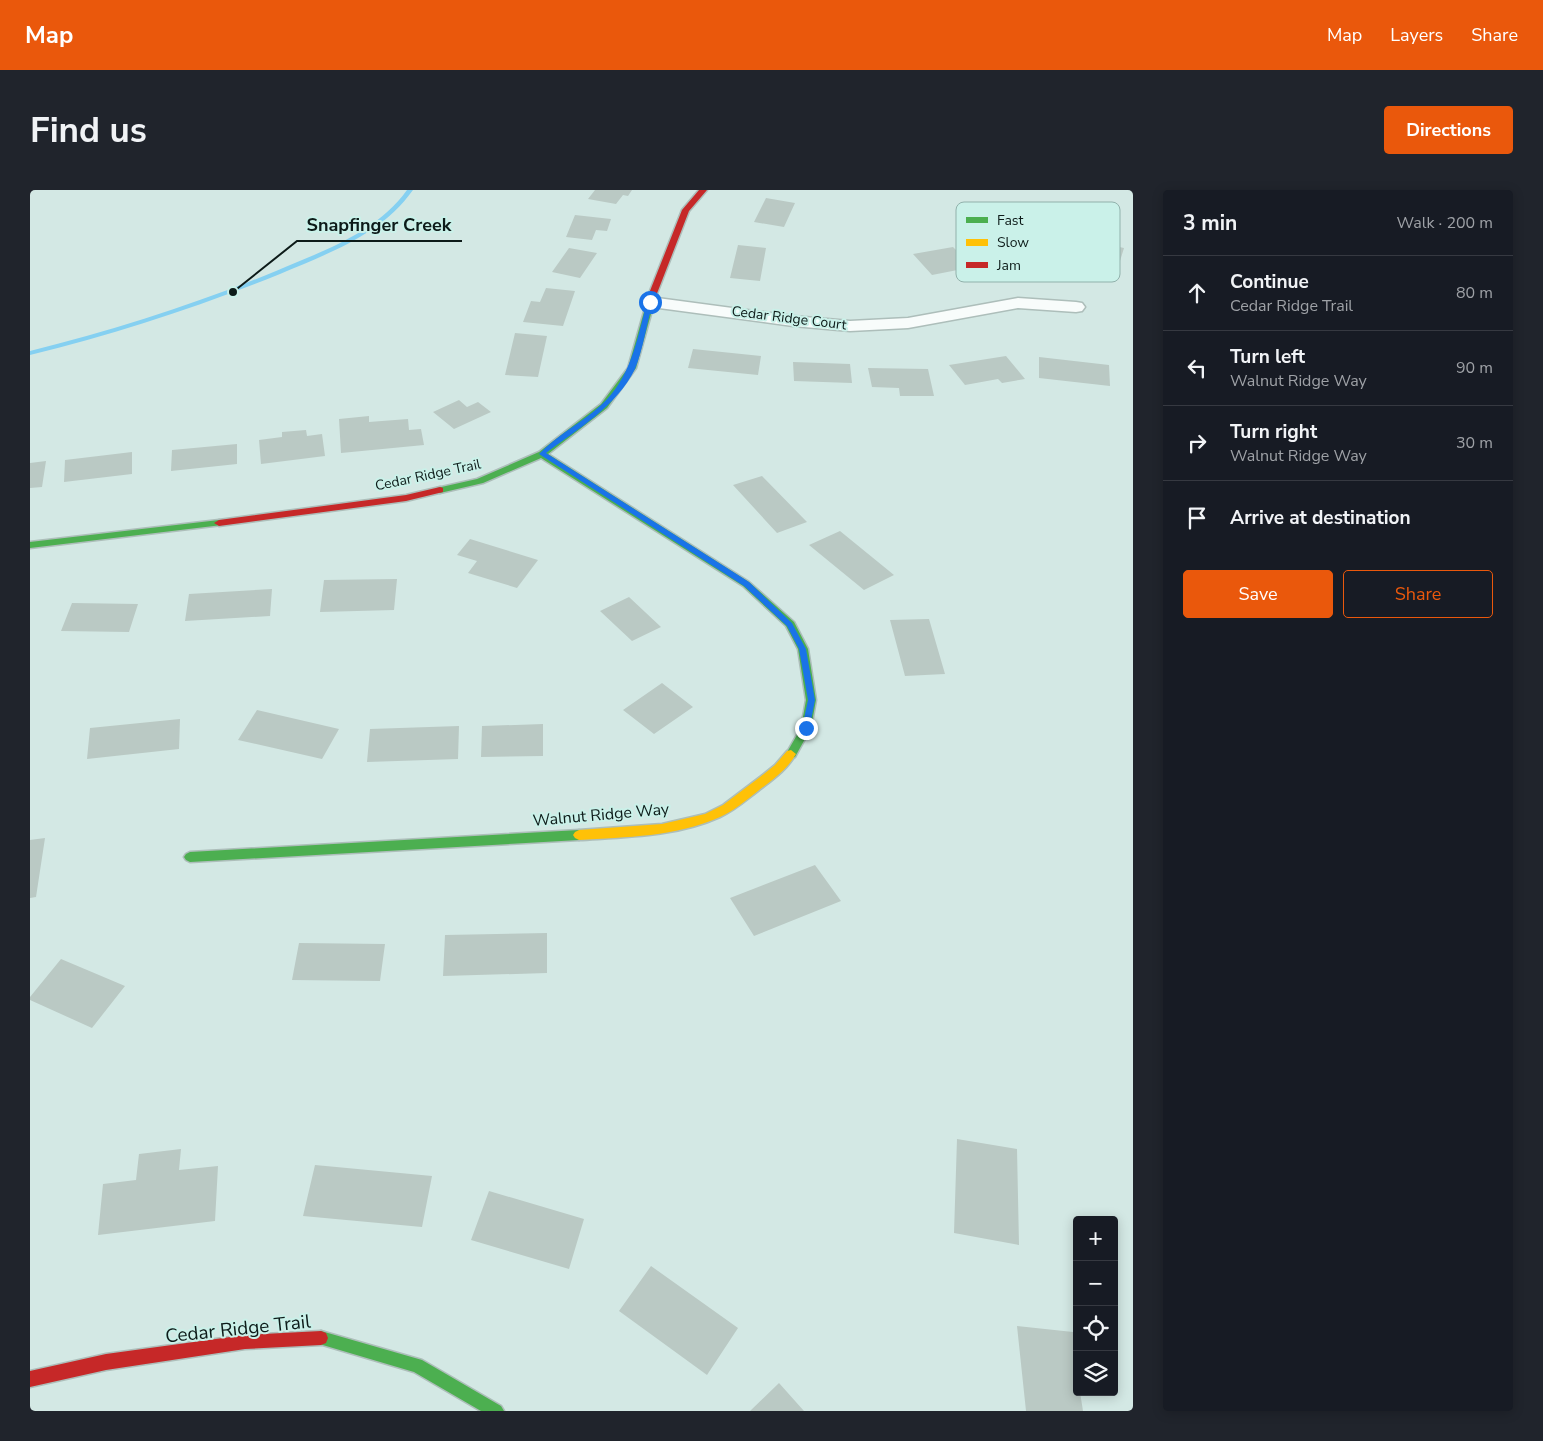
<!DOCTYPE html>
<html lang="en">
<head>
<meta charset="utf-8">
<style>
	:root { --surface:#171b24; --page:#20242c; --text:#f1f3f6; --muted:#9ea1a6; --line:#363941; --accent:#ea580c }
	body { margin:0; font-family:"Nunito Sans",sans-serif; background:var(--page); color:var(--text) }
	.controls { position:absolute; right:15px; bottom:15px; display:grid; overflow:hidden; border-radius:5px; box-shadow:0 2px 12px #0003 }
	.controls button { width:45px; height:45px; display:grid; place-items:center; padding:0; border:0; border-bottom:1px solid var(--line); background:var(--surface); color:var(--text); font:25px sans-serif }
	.stop { position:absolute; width:15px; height:15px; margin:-11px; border:4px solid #1a73e8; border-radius:50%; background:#fff }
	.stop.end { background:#1a73e8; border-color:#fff; box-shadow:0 1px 5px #0008 }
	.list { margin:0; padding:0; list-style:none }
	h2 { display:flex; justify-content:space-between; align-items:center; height:65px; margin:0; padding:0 20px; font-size:21px }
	h2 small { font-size:16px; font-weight:400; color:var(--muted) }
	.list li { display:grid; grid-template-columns:32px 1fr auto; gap:15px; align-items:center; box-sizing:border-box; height:75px; padding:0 20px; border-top:1px solid var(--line) }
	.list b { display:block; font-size:19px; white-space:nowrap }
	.list p { margin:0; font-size:16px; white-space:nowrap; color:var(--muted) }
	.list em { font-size:16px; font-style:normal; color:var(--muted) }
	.actions { display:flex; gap:10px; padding:15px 20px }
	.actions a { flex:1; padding:11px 0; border:1px solid var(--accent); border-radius:5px; text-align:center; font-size:18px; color:var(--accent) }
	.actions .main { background:var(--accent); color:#fff }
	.icon { flex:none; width:28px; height:28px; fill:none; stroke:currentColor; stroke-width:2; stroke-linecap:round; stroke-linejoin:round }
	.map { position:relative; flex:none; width:1103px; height:1221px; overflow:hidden; border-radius:5px }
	header { display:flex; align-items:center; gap:30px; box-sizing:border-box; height:70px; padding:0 25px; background:var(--accent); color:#fff }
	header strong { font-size:24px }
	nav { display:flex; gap:28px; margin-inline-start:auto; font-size:18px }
	.intro { display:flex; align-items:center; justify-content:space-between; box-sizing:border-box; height:120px; padding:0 30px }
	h1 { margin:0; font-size:35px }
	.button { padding:12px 22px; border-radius:5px; background:var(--accent); color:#fff; font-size:18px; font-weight:700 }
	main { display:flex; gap:30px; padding:0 30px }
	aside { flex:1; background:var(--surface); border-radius:5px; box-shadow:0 2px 12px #0003 }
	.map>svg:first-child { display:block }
</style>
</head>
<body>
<header>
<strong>Map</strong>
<nav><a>Map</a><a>Layers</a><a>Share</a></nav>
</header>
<div class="intro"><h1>Find us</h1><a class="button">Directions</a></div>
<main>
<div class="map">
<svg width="1103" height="1221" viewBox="0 0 1103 1221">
	<rect width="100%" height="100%" fill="#d3e8e4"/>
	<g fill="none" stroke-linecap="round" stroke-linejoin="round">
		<path fill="#85d0f1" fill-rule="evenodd" d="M377 0H383C351 45 299 63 250 84 168 117 85 144 0 165V161C84 140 166 114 246 81 293 61 346 43 377 0Z"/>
	</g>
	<path fill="#bac9c4" d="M565 0H602L598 6 593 5 586 14 558 9Z
		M736 8 765 13 754 37 724 32Z
		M545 25 581 29 577 41 566 40 562 50 536 47Z
		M1042 47 1094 58 1090 71 1037 61Z
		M708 55 736 58 730 91 700 88Z
		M923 57 927 61 942 58 958 74 902 85 883 64Z
		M539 58 567 63 550 88 522 82Z
		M516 98 545 101 533 136 493 132 501 111 510 112Z
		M485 143 517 146 508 187 475 185Z
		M663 159 731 166 728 185 658 178Z
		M976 166 995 189 972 193 968 189 935 195 919 175Z
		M1009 167 1079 175 1080 196 1009 188Z
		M763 172 820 174 822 193 764 191Z
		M838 178 898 179 904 206H870L869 198 842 197Z
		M429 210 437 217 448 212 461 222 424 239 403 222Z
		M339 226V232L378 229 379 240 391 239 394 255 311 263 309 229Z
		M276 240 277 246 292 244 295 266 231 274 229 250 252 247V242Z
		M207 254V274L141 281 142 260Z
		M102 262V284L34 292 35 270Z
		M16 271 12 297 0 298V273Z
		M732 286 777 332 747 343 703 295Z
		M810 341 864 385 834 400 779 355Z
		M440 349 508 370 487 398 438 383 447 371 427 365Z
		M367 389 364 420 290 422 294 390Z
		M242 399 240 426 155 431 159 404Z
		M599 407 631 437 602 451 570 421Z
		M42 413 108 414 99 442 31 441Z
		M899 429 915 484 875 486 860 430Z
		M632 493 663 517 624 544 593 520Z
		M227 520 309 539 292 569 208 550Z
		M150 529 149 559 57 569 60 538Z
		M513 534V566L451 567 452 536Z
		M429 536 428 569 337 572 340 539Z
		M15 648 6 707 0 708V650Z
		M785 675 811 711 724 746 700 708Z
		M517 743V783L413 786 415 745Z
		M269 753 355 754 350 791 262 790Z
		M31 769 95 796 62 838 0 810V807Z
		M927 949 987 959 989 1055 924 1043Z
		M151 959 149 980 188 976 185 1031 68 1045 73 994 106 990 109 964Z
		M285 975 402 986 392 1037 273 1026Z
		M459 1001 554 1029 539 1079 441 1050Z
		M621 1076 708 1138 677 1185 589 1121Z
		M987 1136 1043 1142 1047 1174V1202H1050L1053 1221H996Z
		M749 1193 774 1221H720Z"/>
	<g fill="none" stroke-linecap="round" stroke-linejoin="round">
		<defs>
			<path id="street" d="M620 107 763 126 820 131 878 128 988 108 1046 112 1052 113 1055 117 1052 121 1046 122 988 118 878 138 820 141 763 136 614 116 611 112 614 108Z"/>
			<path id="fast" d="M619 104 626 106 606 178 577 218 518 264 719 392 764 432 778 459 786 510 781 538 765 567 761 568 756 564 771 538 776 510 768 459 756 436 713 396 511 268 453 293 410 303 405 300 407 298 447 289 509 262 571 214 598 178Z
				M189 330 192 331V335L0 358V352Z
				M549 640 553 642 555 645 553 648 549 650 160 672 156 670 154 667 156 664 160 662Z
				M291 1141 392 1170 471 1216 474 1221H451L384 1182 286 1153 284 1148 286 1143Z"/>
			<path id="slow" d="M761 560 766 564C757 580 742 590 728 601 715 611 704 621 690 627 646 647 596 647 549 650L545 648 543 645 545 642 549 640 632 634 675 624 693 615 730 587 745 575 757 561Z"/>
			<path id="jam" d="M669 0H677L659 21 626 106 619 108 618 106 652 20Z
				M410 297 413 298V302L376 311 189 336 184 333 189 330 376 305Z
				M291 1141 296 1143 298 1148 296 1153 291 1155 215 1159 76 1180 0 1197V1181L76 1164 215 1145Z"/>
		</defs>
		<use href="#street" stroke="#adbeba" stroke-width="3"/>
		<use href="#fast" stroke="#adbeba" stroke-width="3"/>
		<use href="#slow" stroke="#adbeba" stroke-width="3"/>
		<use href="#jam" stroke="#adbeba" stroke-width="3"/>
		<use href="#street" fill="#f8fcfb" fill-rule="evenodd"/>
		<use href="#fast" fill="#4caf50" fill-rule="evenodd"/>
		<use href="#slow" fill="#ffc107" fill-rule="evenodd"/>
		<use href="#jam" fill="#c62828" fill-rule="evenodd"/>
	</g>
	<path fill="#1a73e8" d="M620 110 623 112C617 132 613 160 605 179 587 216 548 239 516 263L719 392 762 433 776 459 785 510 779 541H776L772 538 778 510 769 459 757 436 714 396 509 264C527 245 551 233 570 216 601 189 607 149 617 112Z"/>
	<g text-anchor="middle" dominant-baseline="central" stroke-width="4" stroke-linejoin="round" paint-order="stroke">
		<g font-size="14" fill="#0d1b19" stroke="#caf1e9">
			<text transform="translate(759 128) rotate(7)">Cedar Ridge Court</text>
			<text transform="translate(398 285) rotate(-12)">Cedar Ridge Trail</text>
		</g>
		<g font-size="16" fill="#0d1b19" stroke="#caf1e9">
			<text transform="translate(571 625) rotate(-5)">Walnut Ridge Way</text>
		</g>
		<g font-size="19" fill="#0d1b19" stroke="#caf1e9">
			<text transform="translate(208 1139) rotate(-6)">Cedar Ridge Trail</text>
		</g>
	</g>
	<rect x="926" y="12" width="164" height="80" rx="8" fill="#caf1e9" stroke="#91b1ab" stroke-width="1"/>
	<rect x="936" y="27" width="22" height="6" fill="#4caf50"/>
	<rect x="936" y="49" width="22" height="7" fill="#ffc107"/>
	<rect x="936" y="72" width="22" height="6" fill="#c62828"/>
	<g font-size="14" fill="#0d1b19">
		<text x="967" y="35">Fast</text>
		<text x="967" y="57">Slow</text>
		<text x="967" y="80">Jam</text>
	</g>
	<path fill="none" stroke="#0d1b19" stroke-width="2" d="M203 102L267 51H432"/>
	<circle fill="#0d1b19" stroke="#caf1e9" stroke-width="2" cx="203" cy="102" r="5"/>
	<g font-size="18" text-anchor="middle" font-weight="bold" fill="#0d1b19" stroke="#caf1e9" stroke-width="4" stroke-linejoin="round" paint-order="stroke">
		<text x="349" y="41">Snapfinger Creek</text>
	</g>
</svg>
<div class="controls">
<button>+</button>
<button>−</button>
<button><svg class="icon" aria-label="locate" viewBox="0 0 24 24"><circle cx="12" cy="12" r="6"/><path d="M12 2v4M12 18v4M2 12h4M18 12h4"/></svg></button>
<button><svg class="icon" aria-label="layers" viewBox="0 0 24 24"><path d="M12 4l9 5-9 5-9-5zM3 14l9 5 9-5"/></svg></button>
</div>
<div class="stop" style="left:620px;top:112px"></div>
<div class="stop end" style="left:776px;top:538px"></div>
</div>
<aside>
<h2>3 min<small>Walk · 200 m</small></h2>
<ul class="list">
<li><svg class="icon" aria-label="ahead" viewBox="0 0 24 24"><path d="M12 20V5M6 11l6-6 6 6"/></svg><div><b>Continue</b><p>Cedar Ridge Trail</p></div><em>80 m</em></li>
<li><svg class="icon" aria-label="left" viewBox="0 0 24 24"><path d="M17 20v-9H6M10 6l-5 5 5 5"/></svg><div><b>Turn left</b><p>Walnut Ridge Way</p></div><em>90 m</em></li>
<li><svg class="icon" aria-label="right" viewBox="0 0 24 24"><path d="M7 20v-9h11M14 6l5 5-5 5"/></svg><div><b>Turn right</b><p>Walnut Ridge Way</p></div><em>30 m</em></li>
<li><svg class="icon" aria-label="arrive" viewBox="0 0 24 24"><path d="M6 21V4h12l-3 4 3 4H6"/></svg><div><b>Arrive at destination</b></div></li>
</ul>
<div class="actions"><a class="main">Save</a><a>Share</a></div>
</aside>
</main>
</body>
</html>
